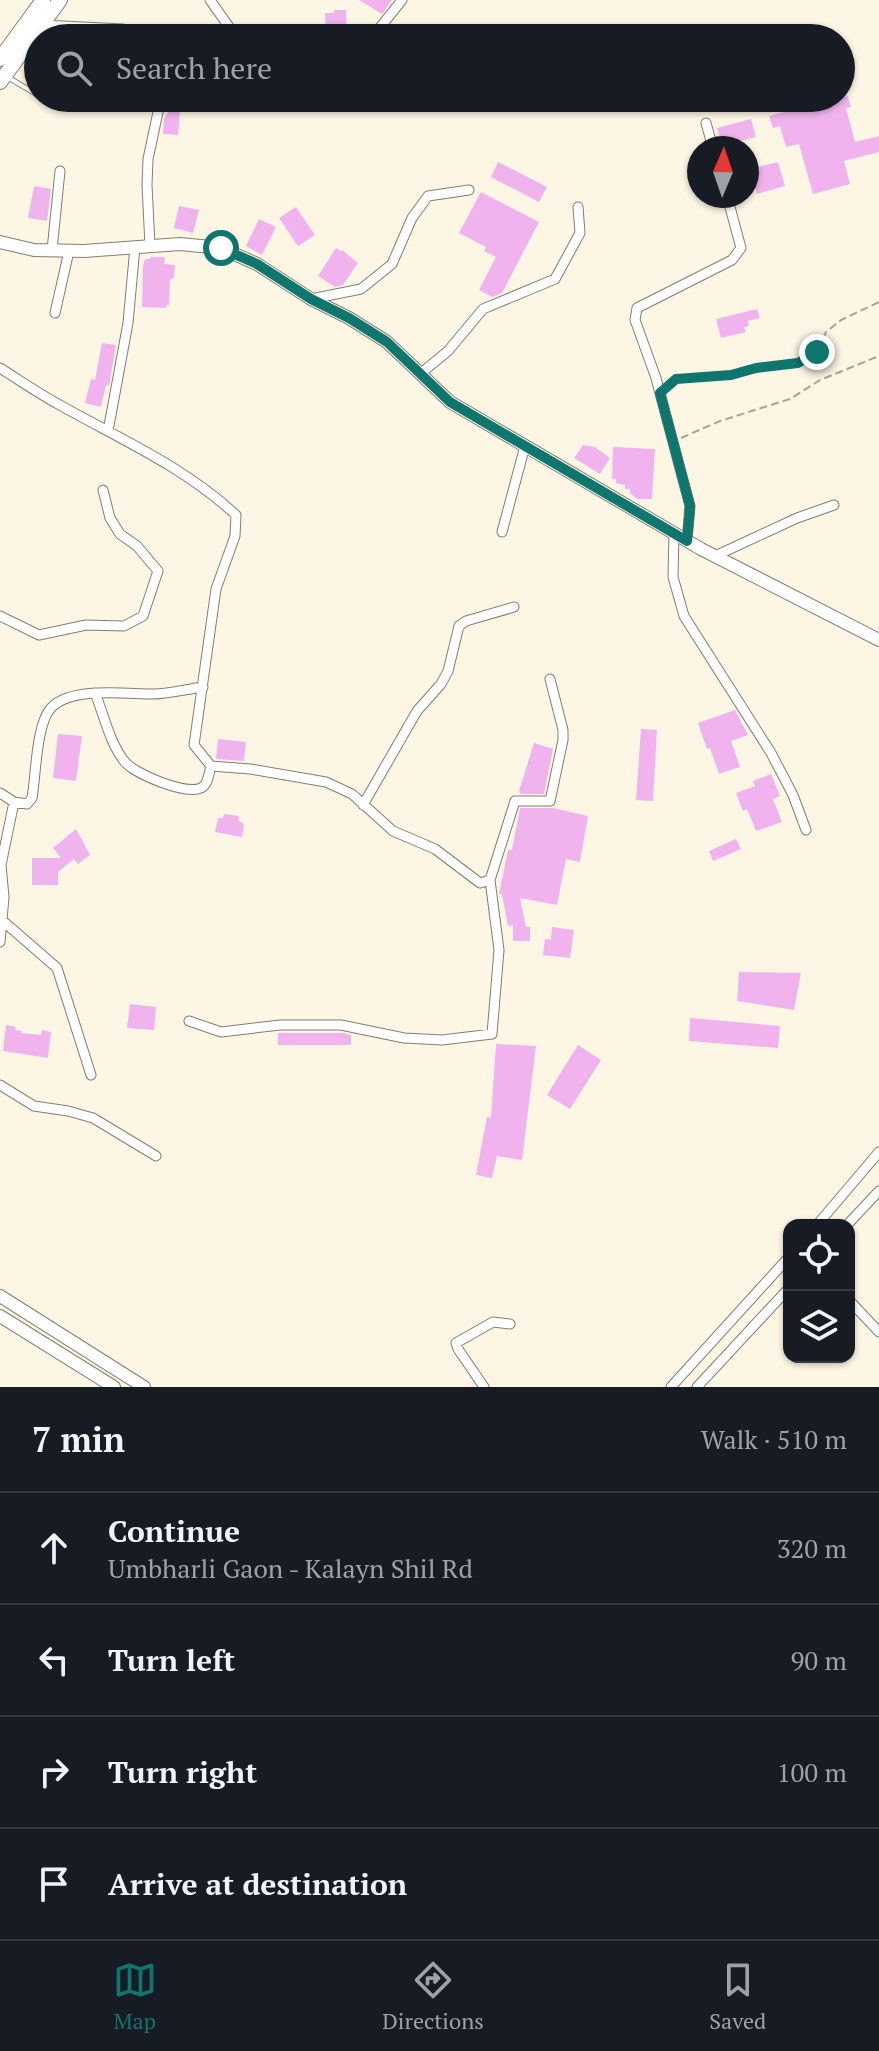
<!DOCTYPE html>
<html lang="en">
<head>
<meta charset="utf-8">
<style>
	:root { --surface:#171b24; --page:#20242c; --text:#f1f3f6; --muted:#9ea1a6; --line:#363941; --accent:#0f766e }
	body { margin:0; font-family:"PT Serif",serif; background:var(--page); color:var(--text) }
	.controls { position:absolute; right:24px; bottom:24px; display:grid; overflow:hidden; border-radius:16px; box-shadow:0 2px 6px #0004 }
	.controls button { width:72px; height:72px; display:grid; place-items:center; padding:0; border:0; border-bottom:2px solid var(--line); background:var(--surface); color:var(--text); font:40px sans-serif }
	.compass { position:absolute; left:687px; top:136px; width:72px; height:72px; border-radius:50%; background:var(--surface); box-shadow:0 2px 6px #0004; rotate:2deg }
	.stop { position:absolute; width:24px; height:24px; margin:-18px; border:6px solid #0f766e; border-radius:50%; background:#fff }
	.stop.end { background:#0f766e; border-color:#fff; box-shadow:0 2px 8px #0008 }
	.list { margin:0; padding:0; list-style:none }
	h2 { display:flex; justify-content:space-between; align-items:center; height:104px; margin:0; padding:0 32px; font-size:34px }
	h2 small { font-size:26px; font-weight:400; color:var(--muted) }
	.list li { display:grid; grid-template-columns:52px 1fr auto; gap:24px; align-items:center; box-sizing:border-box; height:112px; padding:0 32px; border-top:2px solid var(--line) }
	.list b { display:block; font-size:30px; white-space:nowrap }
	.list p { margin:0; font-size:26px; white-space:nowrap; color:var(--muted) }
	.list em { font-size:26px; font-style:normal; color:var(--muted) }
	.icon { flex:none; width:44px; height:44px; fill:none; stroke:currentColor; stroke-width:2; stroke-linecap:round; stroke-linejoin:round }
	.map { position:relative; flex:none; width:879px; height:1387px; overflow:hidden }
	.search { position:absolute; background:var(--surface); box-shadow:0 2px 6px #0004; left:24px; right:24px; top:24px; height:88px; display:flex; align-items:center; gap:20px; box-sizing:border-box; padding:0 28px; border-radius:44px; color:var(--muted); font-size:30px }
	.sheet { height:552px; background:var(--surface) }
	nav { display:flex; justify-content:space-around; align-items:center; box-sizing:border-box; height:112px; border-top:2px solid var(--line); background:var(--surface); font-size:22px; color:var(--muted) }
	nav a { display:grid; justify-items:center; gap:4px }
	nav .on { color:var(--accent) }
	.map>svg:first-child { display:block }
</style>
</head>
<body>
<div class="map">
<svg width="879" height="1387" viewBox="0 0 879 1387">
	<rect width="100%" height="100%" fill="#fdf6e5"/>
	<path fill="#f1b3ed" d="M359 0H392L382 14Z
		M334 10H346L347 38H326L325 13H334Z
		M847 95 851 107 846 108 855 142 879 136V152L844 161 850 184 813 194 799 144 786 147 780 126 773 128 769 116Z
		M169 111 180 112 178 135 163 134 164 119Z
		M751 119 756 137 722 146 717 128Z
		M498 162 547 187 539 202 491 177Z
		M778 162 785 186 757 194 750 169Z
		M34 186 51 189 47 221 28 218Z
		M481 192 539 222 502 293 492 297 479 290 496 257 484 251 486 247 459 233Z
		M179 206 199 210 193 233 174 228Z
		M296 207 315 235 298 246 279 218Z
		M259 219 276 227 262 255 246 246Z
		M336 248 341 251 342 250 358 263 343 285 335 287 318 276Z
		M150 257H165L164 264 175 265 174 278 170 280 169 305H167L166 308 142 307 143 266 145 259H150Z
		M757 309 760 318 748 321 749 326 744 327 746 332 721 338 716 319Z
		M102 343 116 345 109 386 106 385 101 407 85 403 91 379 95 380Z
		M583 445 595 447 610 458 600 474 574 458Z
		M613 447 655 449 652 499H637L630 493V489H625V485L616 483V479H612Z
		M735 710 748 735 731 741 740 767 719 774 710 748 707 749 698 723Z
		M641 729 657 730 653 801 636 800Z
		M58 734 82 736 76 781 53 778Z
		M218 739 246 742 244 761 216 759Z
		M534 743 553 749 544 794H521L519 791Z
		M771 774 780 796 773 799 782 822 756 831 747 809 743 811 736 793 755 786 753 781Z
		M520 808H553L588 816 580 862 566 859 557 905 520 898 526 927H530V941H513V925L508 926 502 894H499L508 850H512Z
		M224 814 239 816 238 820 244 824 242 837 215 832 218 818H223Z
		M76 829 90 855 78 864 74 859 58 872V885H32V858H61L53 848Z
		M736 839 741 849 713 861 709 851Z
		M552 927 574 930 570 958 543 955 545 939 551 940Z
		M739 972 801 973 794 1010 737 1001Z
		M130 1004 156 1007 154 1030 127 1028Z
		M690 1018 780 1026 778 1048 689 1041Z
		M6 1025 16 1027 15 1030 22 1031 21 1033 41 1035 42 1030 51 1032 48 1058 3 1051Z
		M278 1033H343L351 1035V1045H278Z
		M496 1044 536 1046 522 1160 497 1156 492 1178 476 1175 487 1117 491 1118Z
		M578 1045 601 1060 570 1109 547 1095Z"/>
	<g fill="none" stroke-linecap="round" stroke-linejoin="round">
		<defs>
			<path id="lane" d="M9 78 38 95
				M44 98 52 103 70 98"/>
			<path id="street" d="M210 0 237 38
				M42 25 123 29 137 38
				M365 38 378 30 402 0
				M160 103 179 102 189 98
				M706 123 713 148
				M150 246 147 185 148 159 161 98
				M52 250 60 171
				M311 299 361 289 392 264 412 218 428 196 469 190
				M55 313 69 251
				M0 368C19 380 38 393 58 404 120 439 183 466 236 515L235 536 216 589 194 745 211 766 250 769 326 782 352 794 393 831 435 849 480 883 490 880 515 801H550L563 740V730L550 679
				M420 374 448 351 483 309 555 279 580 233 578 207
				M108 431 128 323 135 247
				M502 532 525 446
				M674 533 673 577 684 616 771 753 793 795 806 830
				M687 541 690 506 656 378 635 320 637 308 732 260 741 248 727 196
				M715 556 797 518 834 505
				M0 616 39 635 86 625 124 626 143 616 158 571 137 546 120 534 110 518 103 490
				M95 693C104 715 110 744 125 762 135 774 185 795 201 788 208 785 209 773 211 766
				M0 793 14 802 27 804 32 798C36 776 36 724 51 708 71 686 127 694 153 694 170 694 187 689 203 687
				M363 805 417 711 441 684 448 671 459 626 466 621 514 607
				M3 921 57 968 91 1075
				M0 942 4 897 1 865 14 802
				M189 1021 221 1032 280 1025H341L404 1038 442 1040 492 1034 499 950 490 880
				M0 1085 34 1106 68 1111 93 1118 156 1156
				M817 1225 879 1152
				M847 1225 879 1191
				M849 1300 879 1332
				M484 1387 458 1349 456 1343 493 1322 510 1324
				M671 1387 789 1257
				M697 1387 789 1288"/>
			<path id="secondary" d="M0 242 34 250 84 251 180 244 221 248 257 264 311 299 349 318 387 342 450 402 701 549 879 640
				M0 1296 144 1387
				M0 1316 114 1387"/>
			<path id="primary" d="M0 59 43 0
				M0 82 60 0"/>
		</defs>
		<use href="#lane" stroke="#847e6f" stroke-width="6"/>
		<use href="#street" stroke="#847e6f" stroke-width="11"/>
		<use href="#secondary" stroke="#847e6f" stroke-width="14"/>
		<use href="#primary" stroke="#847e6f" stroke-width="16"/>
		<path stroke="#a8a396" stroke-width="2" stroke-dasharray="8 4" stroke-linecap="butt" d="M670 384 676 379 731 375 756 368 798 363 817 352 826 332 841 320 879 302
			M681 438 720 421 790 399 820 380 879 356"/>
		<use href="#lane" stroke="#fff" stroke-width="4"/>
		<use href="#street" stroke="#fff" stroke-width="9"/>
		<use href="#secondary" stroke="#fff" stroke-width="12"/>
		<use href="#primary" stroke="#fff" stroke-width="14"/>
	</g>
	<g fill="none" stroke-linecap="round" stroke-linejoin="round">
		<path stroke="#0f766e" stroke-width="10" d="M221 248 257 264 311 299 349 318 387 342 450 402 687 541 690 506 660 393 676 379 731 375 756 368 798 363 817 352"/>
	</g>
</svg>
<div class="controls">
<button><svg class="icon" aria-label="locate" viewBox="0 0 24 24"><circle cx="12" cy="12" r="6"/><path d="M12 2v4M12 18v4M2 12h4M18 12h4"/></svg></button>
<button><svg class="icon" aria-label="layers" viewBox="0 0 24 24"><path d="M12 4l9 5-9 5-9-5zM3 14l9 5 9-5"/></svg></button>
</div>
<svg class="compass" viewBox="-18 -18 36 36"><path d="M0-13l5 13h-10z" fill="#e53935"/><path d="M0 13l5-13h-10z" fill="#9ea1a6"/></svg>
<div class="stop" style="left:221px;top:248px"></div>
<div class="stop end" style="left:817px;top:352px"></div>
<div class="search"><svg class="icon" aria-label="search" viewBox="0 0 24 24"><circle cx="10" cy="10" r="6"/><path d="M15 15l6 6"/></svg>Search here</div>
</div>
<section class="sheet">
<h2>7 min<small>Walk · 510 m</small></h2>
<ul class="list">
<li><svg class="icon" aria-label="ahead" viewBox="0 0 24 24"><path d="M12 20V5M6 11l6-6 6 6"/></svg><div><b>Continue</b><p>Umbharli Gaon - Kalayn Shil Rd</p></div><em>320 m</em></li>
<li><svg class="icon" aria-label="left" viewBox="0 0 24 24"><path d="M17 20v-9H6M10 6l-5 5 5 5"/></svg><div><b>Turn left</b></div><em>90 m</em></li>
<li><svg class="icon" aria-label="right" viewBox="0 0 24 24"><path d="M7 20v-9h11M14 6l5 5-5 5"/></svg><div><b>Turn right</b></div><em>100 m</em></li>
<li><svg class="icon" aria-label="arrive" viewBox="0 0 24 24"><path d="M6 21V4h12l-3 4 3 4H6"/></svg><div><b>Arrive at destination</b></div></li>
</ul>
</section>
<nav>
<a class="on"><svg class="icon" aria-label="map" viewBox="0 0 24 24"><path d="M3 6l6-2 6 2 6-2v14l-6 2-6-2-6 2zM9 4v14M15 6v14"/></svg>Map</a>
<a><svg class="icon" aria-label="directions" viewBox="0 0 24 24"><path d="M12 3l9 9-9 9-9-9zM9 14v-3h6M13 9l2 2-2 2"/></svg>Directions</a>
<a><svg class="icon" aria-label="saved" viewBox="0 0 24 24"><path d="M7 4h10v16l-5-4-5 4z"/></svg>Saved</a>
</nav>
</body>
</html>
